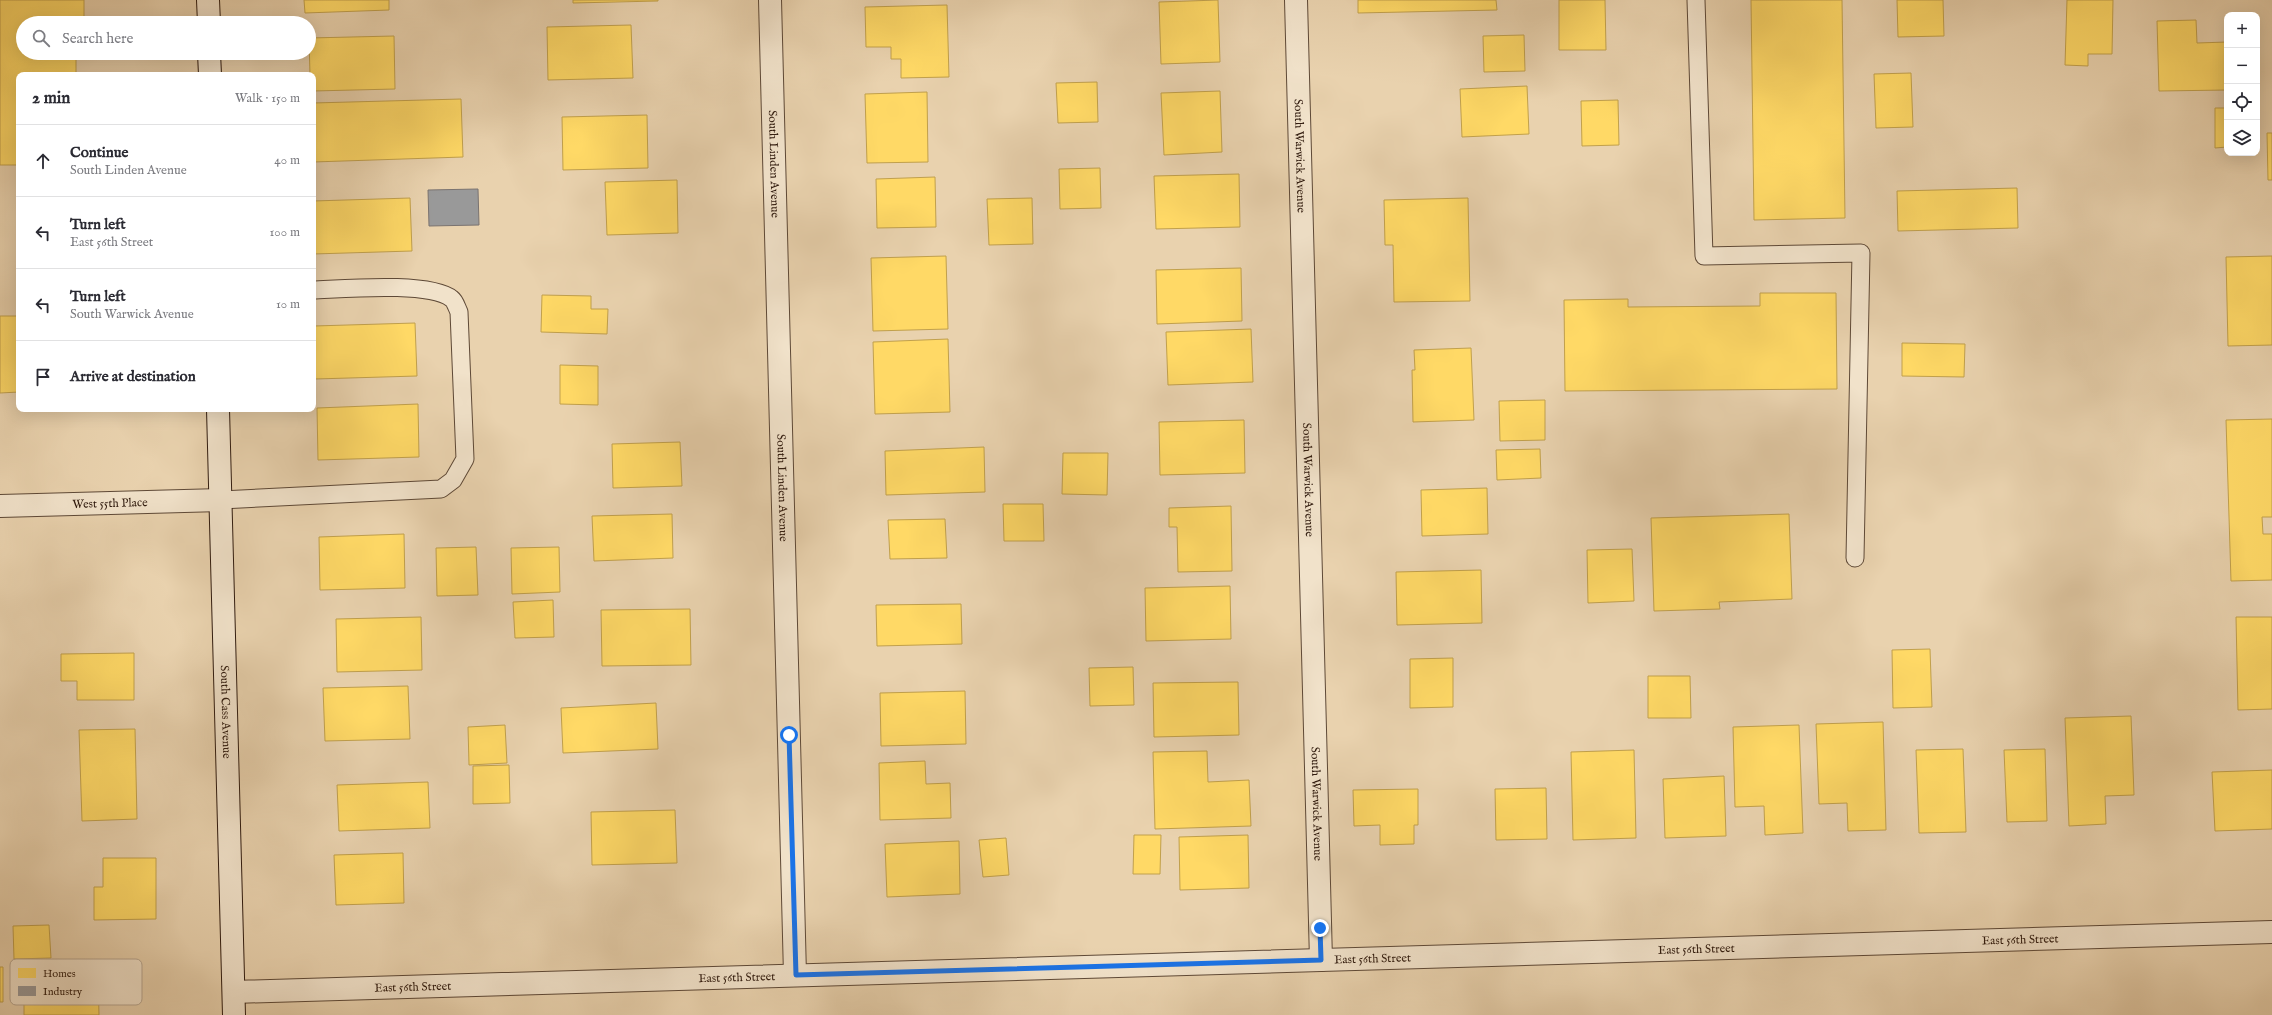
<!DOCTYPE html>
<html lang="en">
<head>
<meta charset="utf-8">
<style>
	:root { --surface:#fff; --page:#f7f7f7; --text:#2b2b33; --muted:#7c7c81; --line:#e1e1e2 }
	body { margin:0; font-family:"IM FELL English",serif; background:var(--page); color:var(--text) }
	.controls { position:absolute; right:12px; top:12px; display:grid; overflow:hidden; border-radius:8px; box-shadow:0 4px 16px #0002 }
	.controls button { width:36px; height:36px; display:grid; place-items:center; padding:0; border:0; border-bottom:1px solid var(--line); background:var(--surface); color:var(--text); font:20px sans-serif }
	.stop { position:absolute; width:12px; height:12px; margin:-9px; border:3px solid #1a73e8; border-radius:50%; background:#fff }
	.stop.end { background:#1a73e8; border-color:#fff; box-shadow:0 1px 4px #0008 }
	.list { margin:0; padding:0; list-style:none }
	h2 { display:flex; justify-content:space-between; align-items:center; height:52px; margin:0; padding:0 16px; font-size:17px }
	h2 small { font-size:13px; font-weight:400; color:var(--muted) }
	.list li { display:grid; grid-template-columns:26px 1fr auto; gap:12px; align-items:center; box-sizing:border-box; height:72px; padding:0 16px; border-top:1px solid var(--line) }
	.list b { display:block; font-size:15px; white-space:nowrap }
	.list p { margin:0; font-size:13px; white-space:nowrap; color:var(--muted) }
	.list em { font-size:13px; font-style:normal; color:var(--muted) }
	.icon { flex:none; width:22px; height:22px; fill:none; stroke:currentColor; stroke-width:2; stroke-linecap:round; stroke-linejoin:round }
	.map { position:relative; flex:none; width:2272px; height:1015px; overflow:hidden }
	.search { position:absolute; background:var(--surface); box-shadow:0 4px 16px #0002; left:16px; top:16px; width:300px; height:44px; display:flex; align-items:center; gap:10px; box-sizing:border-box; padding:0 14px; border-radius:22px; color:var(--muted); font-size:15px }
	.panel { position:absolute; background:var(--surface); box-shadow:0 4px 16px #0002; left:16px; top:72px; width:300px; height:340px; border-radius:8px }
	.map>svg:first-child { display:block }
</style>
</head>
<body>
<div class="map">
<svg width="2272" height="1015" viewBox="0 0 2272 1015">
	<rect width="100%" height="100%" fill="#e9d2ae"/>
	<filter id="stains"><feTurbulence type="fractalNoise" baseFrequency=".005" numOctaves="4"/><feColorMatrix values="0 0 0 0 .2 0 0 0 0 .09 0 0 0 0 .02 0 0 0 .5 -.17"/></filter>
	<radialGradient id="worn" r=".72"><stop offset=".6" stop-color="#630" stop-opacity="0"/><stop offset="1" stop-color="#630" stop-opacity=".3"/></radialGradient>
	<path fill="#ffd966" stroke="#c1a04c" d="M0 0H84V23H23V53H76V75H19V165H0Z
		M304 0H389V10L305 13Z
		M573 0H658V1L573 3Z
		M1218 0 1220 62 1161 64 1159 2Z
		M1358 0H1496L1497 10 1358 13Z
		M1559 0H1605L1606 50H1559Z
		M1751 0H1842L1845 218 1754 220Z
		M1897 0H1943L1944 36 1898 37Z
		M2067 0H2113L2112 54H2088V66L2065 65Z
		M947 5 949 77 901 78V59H891V47H866L865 7Z
		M2196 20 2197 43 2227 42V90L2159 91 2157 21Z
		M631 25 633 78 548 80 547 27Z
		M1524 35 1525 71 1484 72 1483 36Z
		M394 36 395 89 313 91V75H310L309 38Z
		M1911 73 1913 127 1876 128 1874 74Z
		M1097 82 1098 122 1058 123 1056 83Z
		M1527 86 1529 134 1462 137 1460 89Z
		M1220 91 1222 152 1164 155 1161 93Z
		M927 92 928 162 867 163 865 94Z
		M461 99 463 157 313 162V103Z
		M1618 100 1619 145 1582 146 1581 101Z
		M2257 107 2258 146H2257Z
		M2215 108H2227V147L2215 148Z
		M647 115 648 168 563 170 562 117Z
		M2267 133H2272V180H2268Z
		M1100 168 1101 208 1060 209 1059 169Z
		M1239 174 1240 227 1156 229 1154 176Z
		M935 177 936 227 877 228 876 179Z
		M677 180 678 233 607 235 605 182Z
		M2017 188 2018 228 1898 231 1897 191Z
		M410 198 412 251 313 254V201Z
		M1032 198 1033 244 989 245 987 199Z
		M1468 198 1470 301 1394 302 1393 245H1385L1384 200Z
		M946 256 948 329 873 331 871 258Z
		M2272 256V345L2228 346 2226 257Z
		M1241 268 1242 321 1157 324 1156 270Z
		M1760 293H1836L1837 389 1565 391 1564 300 1628 299V307L1760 306Z
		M542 295 591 296V309H608L607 334 541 332Z
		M0 316H19V392L0 393Z
		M415 323 417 376 315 379 314 326Z
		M1251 329 1253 382 1168 385 1166 332Z
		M948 339 950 412 875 414 873 342Z
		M1902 343 1965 344 1964 377 1902 376Z
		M1471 348 1474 420 1413 422 1412 370H1415L1414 350Z
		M560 365 598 366V405L560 404Z
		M1545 400V440L1500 441 1499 401Z
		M418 404 419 457 318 460 317 408Z
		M2272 419V517H2262L2263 534H2272V580L2231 581 2226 420Z
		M1244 420 1245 473 1160 475 1159 422Z
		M680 442 682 486 613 488 612 444Z
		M984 447 985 492 886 495 885 451Z
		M1540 449 1541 478 1497 480 1496 450Z
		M1063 453H1108L1107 495 1062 494Z
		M1487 488 1488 534 1422 536 1421 490Z
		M1003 504H1043L1044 541H1004Z
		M1231 506 1232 571 1178 572 1177 527H1169V508Z
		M672 514 673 558 594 561 592 516Z
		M1789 514 1792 599 1719 602 1720 609 1654 611 1651 518Z
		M945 519 947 558 890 559 888 520Z
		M404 534 405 588 320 590 319 537Z
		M476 547 478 595 437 596 436 548Z
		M559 547 560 592 512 594 511 548Z
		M1632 549 1634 601 1588 603 1587 550Z
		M1481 570 1482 623 1397 625 1396 572Z
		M1230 586 1231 639 1146 641 1145 588Z
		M553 600 554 637 515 638 513 602Z
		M961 604 962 644 877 646 876 605Z
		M690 609 691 665 602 666 601 610Z
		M421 617 422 670 337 672 336 619Z
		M2236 617H2272V709L2238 710Z
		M1930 649 1932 707 1893 708 1892 650Z
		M134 653V700H77V681H61V654Z
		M1453 658V707L1410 708V659Z
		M1133 667 1134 705 1090 706 1089 668Z
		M1648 676H1690L1691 718H1648Z
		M1238 682 1239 735 1154 737 1153 683Z
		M408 686 410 739 325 741 323 688Z
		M965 691 966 744 881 746 880 693Z
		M656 703 658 749 563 753 561 708Z
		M2131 716 2134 795 2105 796 2106 824 2069 826 2065 718Z
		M1883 722 1886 830 1848 831 1847 803 1819 804 1816 724Z
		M505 725 507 763 469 765 468 727Z
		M1799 725 1803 833 1765 835 1764 806 1735 807 1733 727Z
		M135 729 137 819 82 821 79 730Z
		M1963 749 1966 832 1919 833 1916 750Z
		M2045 749 2047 821 2007 822 2004 750Z
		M1634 750 1636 838 1573 840 1571 752Z
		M1207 751 1208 782 1249 780 1251 826 1155 829 1153 752Z
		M925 761 926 784 950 783 951 818 880 820 879 763Z
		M509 765 510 803 473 804V766Z
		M2272 770V829L2215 831 2212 772Z
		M1724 776 1726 836 1665 838 1663 779Z
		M428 782 430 828 339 831 337 785Z
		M1546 788 1547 839 1496 840 1495 789Z
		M1418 789V825H1414V844L1380 845V825L1354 826 1353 790Z
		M675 810 677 863 592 865 591 812Z
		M1134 835H1161L1160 874H1133Z
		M1248 835 1249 888 1180 890 1179 837Z
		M1006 838 1009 875 983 877 979 840Z
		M959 841 960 894 887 897 885 844Z
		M403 853 404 903 336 905 334 855Z
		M103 858H156V919L94 920V887H103Z
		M49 925 51 958 14 959 13 926Z
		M0 967H3V1002H0Z
		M98 972 99 1015H24V974Z"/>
	<path fill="#999" stroke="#7a7370" d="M478 189 479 225 429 226 428 190Z"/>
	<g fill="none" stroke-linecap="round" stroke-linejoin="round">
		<defs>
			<path id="service" d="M1696 0 1704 256 1861 253 1855 558
				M221 500 441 489 453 480 465 459 459 312C457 308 455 301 452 299 430 281 342 289 313 290"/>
			<g id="minor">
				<path id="s1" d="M770 0 795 975"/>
				<path id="s2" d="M1296 0 1321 960"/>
				<path id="s3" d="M0 506 221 500"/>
				<path id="s4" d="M234 992 2272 932"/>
			</g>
			<g id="secondary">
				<path d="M208 0 209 23"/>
				<path d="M209 53 210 75"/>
				<path id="s5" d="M218 409 234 1015"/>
			</g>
		</defs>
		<use href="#service" stroke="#5e4937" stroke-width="19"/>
		<use href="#minor" stroke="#5e4937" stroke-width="24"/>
		<use href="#secondary" stroke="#301b0f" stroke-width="24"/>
		<use href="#service" stroke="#f1e2ca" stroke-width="17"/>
		<use href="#minor" stroke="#f1e2ca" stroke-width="22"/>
		<use href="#secondary" stroke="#f1e2ca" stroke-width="22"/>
	</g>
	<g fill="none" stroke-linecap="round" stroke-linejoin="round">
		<path stroke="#1a73e8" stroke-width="5" d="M789 735 796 975 1321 960 1320 928"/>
	</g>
	<g text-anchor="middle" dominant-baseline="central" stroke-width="4" stroke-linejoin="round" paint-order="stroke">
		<g font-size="12" fill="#301b0f" stroke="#f1e2ca">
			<text stroke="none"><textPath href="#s2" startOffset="156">South Warwick Avenue</textPath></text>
			<text stroke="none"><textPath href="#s1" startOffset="164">South Linden Avenue</textPath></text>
			<text stroke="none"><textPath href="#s2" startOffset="480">South Warwick Avenue</textPath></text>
			<text stroke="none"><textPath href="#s1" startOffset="488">South Linden Avenue</textPath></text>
			<text stroke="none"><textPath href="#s3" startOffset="110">West 55th Place</textPath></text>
			<text stroke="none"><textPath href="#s5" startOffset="303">South Cass Avenue</textPath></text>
			<text stroke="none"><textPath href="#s2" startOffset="804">South Warwick Avenue</textPath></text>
			<text stroke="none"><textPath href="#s4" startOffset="1787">East 56th Street</textPath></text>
			<text stroke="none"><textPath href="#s4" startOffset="1463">East 56th Street</textPath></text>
			<text stroke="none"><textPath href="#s4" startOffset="1139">East 56th Street</textPath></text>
			<text stroke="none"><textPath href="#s4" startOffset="503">East 56th Street</textPath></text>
			<text stroke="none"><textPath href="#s4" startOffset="179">East 56th Street</textPath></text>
		</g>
	</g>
	<rect x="10" y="959" width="132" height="46" rx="6" fill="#f1e2ca" stroke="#b7a692" stroke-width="1"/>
	<rect x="18" y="968" width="18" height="10" fill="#ffd966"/>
	<rect x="18" y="986" width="18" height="10" fill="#999"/>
	<g font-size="11" fill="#301b0f">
		<text x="43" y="977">Homes</text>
		<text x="43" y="995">Industry</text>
	</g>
	<rect width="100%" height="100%" filter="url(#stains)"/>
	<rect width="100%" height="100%" fill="url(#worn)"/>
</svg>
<div class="controls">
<button>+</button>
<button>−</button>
<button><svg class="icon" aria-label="locate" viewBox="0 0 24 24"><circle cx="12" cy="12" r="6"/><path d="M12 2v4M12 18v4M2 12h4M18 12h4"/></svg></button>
<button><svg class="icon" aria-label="layers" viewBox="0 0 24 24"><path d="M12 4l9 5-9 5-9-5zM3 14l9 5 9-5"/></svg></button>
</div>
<div class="stop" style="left:789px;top:735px"></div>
<div class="stop end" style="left:1320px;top:928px"></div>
<div class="search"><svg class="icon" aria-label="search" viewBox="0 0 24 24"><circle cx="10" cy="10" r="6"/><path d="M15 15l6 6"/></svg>Search here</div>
<section class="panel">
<h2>2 min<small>Walk · 150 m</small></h2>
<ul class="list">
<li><svg class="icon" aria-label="ahead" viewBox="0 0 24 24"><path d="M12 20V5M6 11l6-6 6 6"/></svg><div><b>Continue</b><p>South Linden Avenue</p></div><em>40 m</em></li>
<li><svg class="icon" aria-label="left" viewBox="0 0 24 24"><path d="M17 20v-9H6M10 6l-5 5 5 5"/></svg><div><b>Turn left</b><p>East 56th Street</p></div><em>100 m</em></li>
<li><svg class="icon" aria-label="left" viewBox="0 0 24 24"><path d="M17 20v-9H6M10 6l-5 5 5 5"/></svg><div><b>Turn left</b><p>South Warwick Avenue</p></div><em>10 m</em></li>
<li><svg class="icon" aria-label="arrive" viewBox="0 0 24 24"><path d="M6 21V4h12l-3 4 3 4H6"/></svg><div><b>Arrive at destination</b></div></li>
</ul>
</section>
</div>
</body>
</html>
